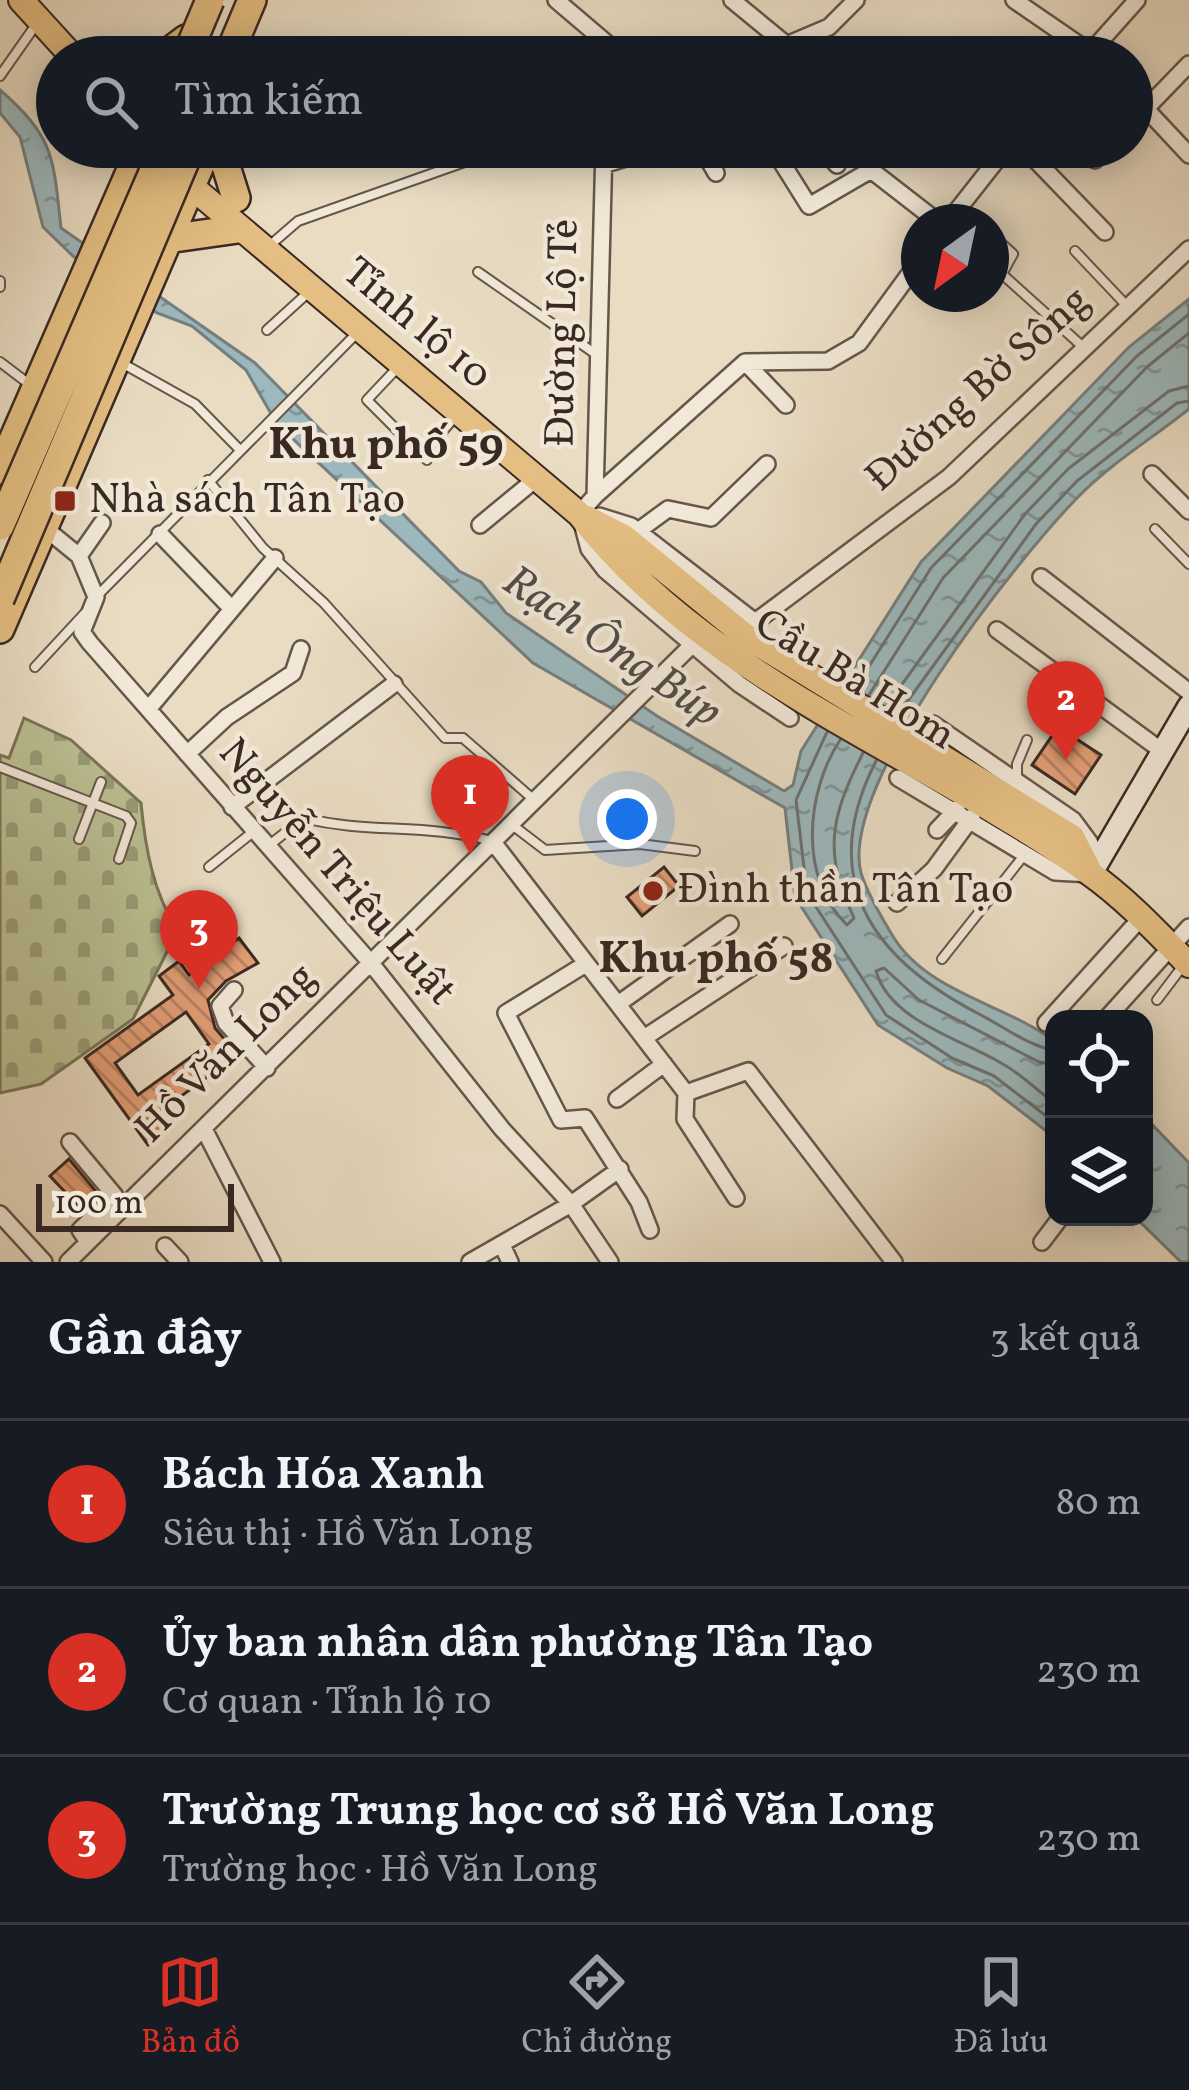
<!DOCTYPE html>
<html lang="vi">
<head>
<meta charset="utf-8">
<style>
	:root { --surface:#171b24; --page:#20242c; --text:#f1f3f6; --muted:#9ea1a6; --line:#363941; --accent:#d93025 }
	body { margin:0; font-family:Vollkorn,serif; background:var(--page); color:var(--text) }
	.controls { position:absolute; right:36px; bottom:36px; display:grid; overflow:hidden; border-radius:24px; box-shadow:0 6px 30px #0003 }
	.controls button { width:108px; height:108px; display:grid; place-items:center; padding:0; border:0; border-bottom:3px solid var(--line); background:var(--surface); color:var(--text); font:60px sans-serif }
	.compass { position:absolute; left:901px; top:204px; width:108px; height:108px; border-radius:50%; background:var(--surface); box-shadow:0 6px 30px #0003; rotate:213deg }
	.scale { position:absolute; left:36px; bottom:30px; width:198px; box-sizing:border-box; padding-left:12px; border:6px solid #3a2922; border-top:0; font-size:33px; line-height:42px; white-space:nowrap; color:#3a2922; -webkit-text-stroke:9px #f1e8d8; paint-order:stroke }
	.you { position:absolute; left:627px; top:819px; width:42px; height:42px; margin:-30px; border:9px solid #fff; border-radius:50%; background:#1a73e8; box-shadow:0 0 0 18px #1a73e833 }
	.badge { display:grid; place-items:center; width:78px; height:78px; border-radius:50%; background:var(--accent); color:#fff; font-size:39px; font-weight:700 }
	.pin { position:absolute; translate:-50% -99px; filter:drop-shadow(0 3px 6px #0008) }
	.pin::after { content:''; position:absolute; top:63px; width:42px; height:36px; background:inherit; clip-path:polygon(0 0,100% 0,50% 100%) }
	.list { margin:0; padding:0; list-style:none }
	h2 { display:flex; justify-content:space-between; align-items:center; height:156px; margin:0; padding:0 48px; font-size:51px }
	h2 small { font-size:39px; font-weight:400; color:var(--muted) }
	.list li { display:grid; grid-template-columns:78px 1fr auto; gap:36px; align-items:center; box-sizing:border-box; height:168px; padding:0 48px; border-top:3px solid var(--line) }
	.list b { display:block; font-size:45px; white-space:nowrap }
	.list p { margin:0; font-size:39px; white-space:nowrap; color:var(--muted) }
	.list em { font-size:39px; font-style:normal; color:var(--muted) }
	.icon { flex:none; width:66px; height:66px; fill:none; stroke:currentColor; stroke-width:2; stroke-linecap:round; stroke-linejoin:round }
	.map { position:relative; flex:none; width:1189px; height:1262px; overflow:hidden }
	.search { position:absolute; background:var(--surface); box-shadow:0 6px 30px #0003; left:36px; right:36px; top:36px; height:132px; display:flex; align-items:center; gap:30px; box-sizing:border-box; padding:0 42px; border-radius:66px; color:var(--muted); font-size:45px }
	.sheet { height:660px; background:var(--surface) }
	nav { display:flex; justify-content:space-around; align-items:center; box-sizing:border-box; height:168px; border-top:3px solid var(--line); background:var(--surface); font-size:33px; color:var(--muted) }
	nav a { display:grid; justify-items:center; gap:6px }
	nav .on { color:var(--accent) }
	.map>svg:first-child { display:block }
</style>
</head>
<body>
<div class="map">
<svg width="1189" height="1262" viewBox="0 0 1189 1262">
	<defs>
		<pattern id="cemetery-stones" width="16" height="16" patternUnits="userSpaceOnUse" patternTransform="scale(3)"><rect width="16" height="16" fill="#babf92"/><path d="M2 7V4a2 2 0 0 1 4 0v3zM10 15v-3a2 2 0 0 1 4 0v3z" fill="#989b77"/></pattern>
		<pattern id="water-ripples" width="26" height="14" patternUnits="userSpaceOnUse" patternTransform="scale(3)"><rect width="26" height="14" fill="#9cb9be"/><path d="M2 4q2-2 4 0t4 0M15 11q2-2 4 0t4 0" fill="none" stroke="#80969a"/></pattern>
		<pattern id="building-back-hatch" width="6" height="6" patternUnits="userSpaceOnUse" patternTransform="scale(3)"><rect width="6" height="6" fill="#e39e76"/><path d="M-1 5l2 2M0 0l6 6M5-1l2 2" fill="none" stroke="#b98160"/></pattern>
	</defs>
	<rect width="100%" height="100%" fill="#e9dcc3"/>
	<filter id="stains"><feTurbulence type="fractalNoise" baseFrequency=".00167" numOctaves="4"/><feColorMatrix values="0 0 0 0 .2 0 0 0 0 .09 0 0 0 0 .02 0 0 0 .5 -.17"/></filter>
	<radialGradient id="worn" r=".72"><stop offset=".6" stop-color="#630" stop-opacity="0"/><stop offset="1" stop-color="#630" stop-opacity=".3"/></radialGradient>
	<path fill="url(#cemetery-stones)" stroke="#7a745a" stroke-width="3" d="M24 718 71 740 141 803C145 846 153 894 178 930L133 1019 41 1084 0 1093V755L9 758Z"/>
	<path fill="url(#water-ripples)" stroke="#757f80" stroke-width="3" d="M0 90C55 138 53 157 61 228L255 363 459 571 481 582 506 613 657 716 784 791 793 785 801 751 921 562 1129 347 1189 299V409C1154 437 1113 462 1081 494 1019 556 838 785 861 873 867 893 883 920 894 938 929 993 1005 1004 1054 1041V1137L988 1086 947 1068 878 1025 795 897 785 808 533 663 277 424 246 370 192 326 157 313 74 257 43 227 20 137 0 113Z
		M1144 1116 1189 1163V1262H1181L1135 1217H1144Z"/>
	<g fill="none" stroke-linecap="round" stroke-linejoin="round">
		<path stroke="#6b7170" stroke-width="3" d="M856 687 931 568 1137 356 1189 314
			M869 695 943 578 1147 367 1189 333
			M887 705 1025 514 1068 469 1169 391 1189 386
			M899 713 1036 524 1077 481 1177 403 1189 401
			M827 732 796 800 807 893 886 1015 952 1058 994 1076 1054 1122
			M840 740C806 792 798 878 847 925L854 918C823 852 830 818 863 753
			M876 761C816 879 871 958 979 1014 1001 1025 1030 1047 1054 1050
			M1054 1065 1039 1062 919 1000 884 968 876 971C890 1021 961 1039 1001 1063 1020 1073 1037 1090 1054 1103"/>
	</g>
	<path fill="url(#building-back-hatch)" stroke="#3a2922" stroke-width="3" fill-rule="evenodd" d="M1058 727 1101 755 1075 794 1032 765Z
		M664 867 679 886 642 916 627 897Z
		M239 938 258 963 226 981 208 1000 215 1028 238 1055 159 1112 171 1129 148 1145 85 1058 173 995 159 976 179 961 189 975ZM186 1012 209 1044 138 1095 115 1063Z
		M69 1159 98 1194 81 1209 50 1176Z"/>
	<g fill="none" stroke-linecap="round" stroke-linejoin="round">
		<defs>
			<path id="lane" d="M0 76 35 26
				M959 208 976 222
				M991 234 1013 254 1002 274 1082 346
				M268 247 298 221 507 147
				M1075 251 1127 306
				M478 272 600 357
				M0 281V287
				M267 330 311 290
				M0 362 29 384
				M120 362 195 404 239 449
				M400 365 367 400 427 460
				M422 455 454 418
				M208 480 263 548 324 603 445 738H463L533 799
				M1155 529 1189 564
				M96 597 359 331
				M35 667 85 613
				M0 767 126 816 131 823 119 859
				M1017 781V764L1027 740
				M511 824 545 850 640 844 695 851
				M79 839 101 782
				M268 846 304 818C368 834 425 823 492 841
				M209 867 253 832
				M942 959 1025 854
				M1157 1000 1185 963"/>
			<path id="street" d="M556 0 623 57
				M732 0 788 46
				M1014 0 1097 57
				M1088 55 1137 0
				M758 57 829 27 856 0
				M1132 94 1189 155
				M1132 123 1189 64
				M701 147 716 173
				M772 147 809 206 871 170 938 222
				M822 147 837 165
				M1023 147 1105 232
				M1081 147 1095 160 1108 147
				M603 165 662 147
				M948 222 1007 147
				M745 362 786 405
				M1152 474 1189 511
				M595 496 745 362 828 361 859 343 919 261
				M579 514 595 496 604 147
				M599 516 631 526 755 622 949 477 1189 249
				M582 523 589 549 605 570 739 684 790 718
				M480 525 537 478
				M46 529 79 556 96 597 82 632 90 643 370 962 502 1129 571 1204 610 1262
				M638 531 668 509 711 518 767 464
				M160 534 232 609
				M79 556 102 523
				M1041 577 1189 692
				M997 630 1162 751
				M150 707 275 558
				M187 754 227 717 293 673 301 649
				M898 778 1055 872 1091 874 1090 843 1073 820 933 724
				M232 807 394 684
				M937 830 957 809
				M493 842 686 1093 748 1071 894 1262
				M897 903 934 869 972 817
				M584 965 506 1013 561 1120 585 1118 639 1202 650 1230
				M234 990 220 1006 226 1023 267 1068
				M618 1004 730 924
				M1106 1019 1189 927
				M1046 1023 1140 919
				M644 1038 784 946
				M686 1093 685 1119 736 1198
				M617 1099 664 1064
				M204 1129 272 1262
				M70 1142 115 1196 80 1230 88 1242
				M0 1214 44 1262
				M1042 1242 1061 1217
				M502 1245 510 1262
				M165 1246 180 1262
				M68 1262 694 643
				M470 1262 571 1204 620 1169"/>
			<path id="secondary" d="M1091 874 1189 706"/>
			<path id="primary" d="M21 0 73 57
				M179 176 579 514C707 680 922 753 1088 872 1124 897 1158 933 1189 965
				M587 518 624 537 744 635 1072 837 1089 870"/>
			<path id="highway" d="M162 57 186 39
				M228 57 252 0
				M220 147 236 198
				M162 233 167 239 238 229
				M0 470 141 147
				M0 629 208 147"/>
		</defs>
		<use href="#lane" stroke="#66564a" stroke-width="12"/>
		<use href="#street" stroke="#66564a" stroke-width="20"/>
		<use href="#secondary" stroke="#3a2922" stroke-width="26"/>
		<use href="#primary" stroke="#3a2922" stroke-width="28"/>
		<use href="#highway" stroke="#3a2922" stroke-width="32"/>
		<use href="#lane" stroke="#f1e8d8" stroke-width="8"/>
		<use href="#street" stroke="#f1e8d8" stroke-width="15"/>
		<use href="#secondary" stroke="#f1e8d8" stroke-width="21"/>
		<use href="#primary" stroke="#e4be82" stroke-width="24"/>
		<use href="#highway" stroke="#e4be82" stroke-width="27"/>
		<defs>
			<path id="highway-bridge" d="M186 57 210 0
				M0 526 164 147
				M0 599 191 147"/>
		</defs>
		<use href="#highway-bridge" stroke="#3a2922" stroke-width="32" stroke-linecap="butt"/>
		<use href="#highway-bridge" stroke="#e4be82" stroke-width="27"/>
	</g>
	<g fill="#8f2418" stroke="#f1e8d8" stroke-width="4.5">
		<rect x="53" y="489" width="24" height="24" rx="6"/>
		<circle cx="653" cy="891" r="12"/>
	</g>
	<g text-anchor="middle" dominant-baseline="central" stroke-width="9" stroke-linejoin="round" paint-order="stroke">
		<g font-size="42" fill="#3a2922" stroke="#f1e8d8">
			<text transform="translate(416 325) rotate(40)">Tỉnh lộ 10</text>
			<text transform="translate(564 333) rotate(-89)">Đường Lộ Tẻ</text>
			<text transform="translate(979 390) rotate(-42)">Đường Bờ Sông</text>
			<text transform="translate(854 681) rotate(32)">Cầu Bà Hom</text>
			<text transform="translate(336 873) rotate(49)">Nguyễn Triệu Luật</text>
			<text transform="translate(227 1054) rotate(-45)">Hồ Văn Long</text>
		</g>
		<g font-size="42" fill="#3a2922" stroke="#f1e8d8" text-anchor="start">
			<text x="89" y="501">Nhà sách Tân Tạo</text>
			<text x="677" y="891">Đình thần Tân Tạo</text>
		</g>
		<g font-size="45" font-weight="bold" fill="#3a2922" stroke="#f1e8d8">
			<text x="386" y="446">Khu phố 59</text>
			<text x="716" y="960">Khu phố 58</text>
		</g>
		<g font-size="45" font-style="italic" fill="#524d49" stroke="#f1e8d8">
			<text transform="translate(611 648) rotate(34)">Rạch Ông Búp</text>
		</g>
	</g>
	<rect width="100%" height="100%" filter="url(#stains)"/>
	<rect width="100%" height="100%" fill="url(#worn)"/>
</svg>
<div class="controls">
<button><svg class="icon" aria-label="locate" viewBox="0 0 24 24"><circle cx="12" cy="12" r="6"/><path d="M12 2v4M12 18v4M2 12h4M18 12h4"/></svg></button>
<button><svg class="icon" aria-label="layers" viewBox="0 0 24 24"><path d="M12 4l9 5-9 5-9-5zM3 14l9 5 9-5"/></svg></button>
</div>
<svg class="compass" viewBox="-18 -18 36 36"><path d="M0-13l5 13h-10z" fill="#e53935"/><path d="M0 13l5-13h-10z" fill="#9ea1a6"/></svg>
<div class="scale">100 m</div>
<div class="you"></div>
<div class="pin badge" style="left:470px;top:854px">1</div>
<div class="pin badge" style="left:1066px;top:760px">2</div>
<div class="pin badge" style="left:199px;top:989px">3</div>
<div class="search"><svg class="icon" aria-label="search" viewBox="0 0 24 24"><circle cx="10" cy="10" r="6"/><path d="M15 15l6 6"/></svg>Tìm kiếm</div>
</div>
<section class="sheet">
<h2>Gần đây<small>3 kết quả</small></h2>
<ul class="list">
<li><span class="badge">1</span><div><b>Bách Hóa Xanh</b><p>Siêu thị · Hồ Văn Long</p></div><em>80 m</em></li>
<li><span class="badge">2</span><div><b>Ủy ban nhân dân phường Tân Tạo</b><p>Cơ quan · Tỉnh lộ 10</p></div><em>230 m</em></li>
<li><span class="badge">3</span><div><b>Trường Trung học cơ sở Hồ Văn Long</b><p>Trường học · Hồ Văn Long</p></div><em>230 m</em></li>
</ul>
</section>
<nav>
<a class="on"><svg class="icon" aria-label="map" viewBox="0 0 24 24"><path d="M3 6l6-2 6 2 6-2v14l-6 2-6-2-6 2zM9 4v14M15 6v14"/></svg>Bản đồ</a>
<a><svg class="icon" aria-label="directions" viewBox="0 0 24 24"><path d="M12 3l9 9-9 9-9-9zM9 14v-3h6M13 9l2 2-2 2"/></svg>Chỉ đường</a>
<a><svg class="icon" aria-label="saved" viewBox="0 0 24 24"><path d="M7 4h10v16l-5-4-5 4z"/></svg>Đã lưu</a>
</nav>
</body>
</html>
